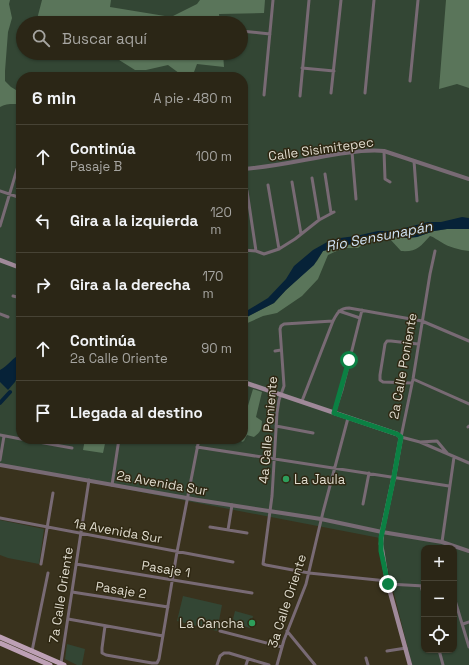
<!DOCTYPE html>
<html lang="es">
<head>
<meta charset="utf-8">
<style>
	:root { --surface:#2b2616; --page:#373223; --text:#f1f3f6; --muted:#a6a5a1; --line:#474335 }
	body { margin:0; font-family:"Space Grotesk",sans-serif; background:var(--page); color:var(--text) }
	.controls { position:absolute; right:12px; bottom:12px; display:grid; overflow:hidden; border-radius:8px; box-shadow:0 1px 3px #0004 }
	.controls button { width:36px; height:36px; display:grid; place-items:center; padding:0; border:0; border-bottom:1px solid var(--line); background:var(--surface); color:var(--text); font:20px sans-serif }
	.stop { position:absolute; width:12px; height:12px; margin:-9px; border:3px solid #0b8043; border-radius:50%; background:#fff }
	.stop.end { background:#0b8043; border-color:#fff; box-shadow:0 1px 4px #0008 }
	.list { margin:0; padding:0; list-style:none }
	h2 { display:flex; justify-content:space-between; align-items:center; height:52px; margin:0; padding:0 16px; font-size:17px }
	h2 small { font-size:13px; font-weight:400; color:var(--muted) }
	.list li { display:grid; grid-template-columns:26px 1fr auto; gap:12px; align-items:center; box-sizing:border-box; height:64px; padding:0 16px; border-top:1px solid var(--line) }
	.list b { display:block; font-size:15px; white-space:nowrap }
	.list p { margin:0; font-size:13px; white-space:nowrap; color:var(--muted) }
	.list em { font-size:13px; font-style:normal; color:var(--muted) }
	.icon { flex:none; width:22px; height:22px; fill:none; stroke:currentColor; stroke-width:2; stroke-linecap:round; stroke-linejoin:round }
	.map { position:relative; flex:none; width:469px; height:665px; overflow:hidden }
	.search { position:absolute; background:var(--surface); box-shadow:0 1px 3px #0004; left:16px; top:16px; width:232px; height:44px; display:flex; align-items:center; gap:10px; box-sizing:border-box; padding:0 14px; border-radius:22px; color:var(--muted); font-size:15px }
	.panel { position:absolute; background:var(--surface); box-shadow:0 1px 3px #0004; left:16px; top:72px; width:232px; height:372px; border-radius:16px }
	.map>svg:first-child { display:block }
</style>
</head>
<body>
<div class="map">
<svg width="469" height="665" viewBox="0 0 469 665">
	<rect width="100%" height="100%" fill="#39321d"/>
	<path fill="#334634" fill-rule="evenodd" d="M0 0H469V665H412L380 538 0 465ZM23 23H241V53H23ZM21 77H243V439H21ZM424 548H454V650H424Z
		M0 520 44 529 39 564 8 558 0 555Z
		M183 596 222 605 217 631 177 621Z
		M235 611 253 616 250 628 232 623Z
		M67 644 85 649 82 665H77L65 659Z"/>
	<path fill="#5a755a" d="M0 0H10L9 4 12 18 8 32 5 71V81L11 87 21 93V104C14 104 6 103 0 107Z
		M42 0H111L110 7 171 17 197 4 200 0H265L264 13 219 14 220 23H36Z
		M446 0H469V88L457 84 439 89Z
		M56 53H105C89 58 72 62 56 53Z
		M108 53H223L224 67 197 64 194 72 183 76 168 65 146 70H135Z
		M447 229H469V251C460 250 448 247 441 242 437 240 434 237 430 236 420 247 417 252 401 251L389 238 365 243 358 248H343L328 255 318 279 302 296 277 313 263 316 243 325V319L274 303 286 290 317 261 323 251 376 238 390 236 407 238 417 237 434 231Z
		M253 389 262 392 256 417 262 421C261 431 261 431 254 437L247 435 244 441 242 442 240 439H243V410L247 409Z
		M85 439H106L103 453 83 450Z"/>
	<path fill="#062238" d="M462 217 469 218V229H447L434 231 417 237 407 238 390 236 376 238 323 251 314 265 286 290 274 303 243 319V313L268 298 286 279 294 266 313 250 329 241 340 238 356 236 378 231H393L428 222H441Z
		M21 354V370L19 372 15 382 8 390 0 382V370C8 366 13 357 21 354Z"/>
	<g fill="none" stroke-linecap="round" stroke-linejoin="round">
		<path stroke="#062238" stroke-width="4" d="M0 403 10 392"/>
		<path stroke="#786a74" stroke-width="3" d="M241 31 270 34
			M302 68 334 71
			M410 81 418 0
			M331 93 341 0
			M365 93 374 0
			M264 95 273 0
			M300 96 309 0
			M384 151 385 179 390 182
			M352 152 356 199
			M414 161 417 201
			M325 174 331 213
			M312 178 319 220
			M292 182 301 234
			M268 185 279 249
			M0 191 21 198
			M247 191 256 251
			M0 226 21 156
			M243 250 256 251 264 254 279 249 295 239 319 220 334 212
			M435 251 430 274 413 379 401 437 420 442 469 463
			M13 296 21 298
			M339 311 360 318
			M0 314 8 317
			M333 321 284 324 281 326 280 329 284 386 279 400 277 413 272 496 263 564 266 565 309 573 387 581
			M275 351 281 350
			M413 379 469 404
			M412 383 383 382 380 380V375L385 344 387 341H391L418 344
			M302 401 333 321C337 313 340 308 349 308L422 321 469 341
			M334 413 342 390 362 310
			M276 426 313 433
			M468 427 469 426
			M0 435 21 439
			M22 439 72 448
			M420 442 437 441 447 453
			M197 447 449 486
			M0 460 4 436
			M112 485 119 439
			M363 504 369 473
			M0 518 233 562
			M210 527 247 533
			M228 530 232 505
			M442 542 454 457
			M41 564 53 493
			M76 564 252 593
			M388 584 424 586
			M421 586 424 596
			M72 592 168 607
			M454 597 469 647
			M68 619 163 636
			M463 624 469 622
			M105 626 102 648V653L106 655 152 663H157L159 659 177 552 199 439
			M220 631 282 647
			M287 631 315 665
			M439 650 443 665
			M32 651 48 573
			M387 651 406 648
			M366 658 368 665
			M61 663 89 480
			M217 665 220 656 224 653H229L269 665
			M246 665 248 659
			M277 665 284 640 306 584 323 512 348 418"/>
		<path stroke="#786a74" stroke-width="4" d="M243 169C275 167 306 159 338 154 353 152 368 149 384 151L469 179
			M0 465 198 500 321 519 382 532 442 542 469 551"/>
		<path stroke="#9f8999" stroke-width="4.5" d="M0 260 21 268
			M243 382 397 434 401 437 394 476 382 532 381 544 387 581 410 665"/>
		<path stroke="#bda0b5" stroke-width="5" d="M0 637 64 665
			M0 643 50 665"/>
	</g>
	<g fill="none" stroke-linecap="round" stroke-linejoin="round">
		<path stroke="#0b8043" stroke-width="5" d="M349 360 334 413 397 434 401 437 394 476 381 538V551L388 584"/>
	</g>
	<g fill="#2e9e5b" stroke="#2f2813" stroke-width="1.5">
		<circle cx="286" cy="479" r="4"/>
		<circle cx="252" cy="623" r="4"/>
	</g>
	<g text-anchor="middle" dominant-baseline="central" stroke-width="3" stroke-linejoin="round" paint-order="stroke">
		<g font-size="13" fill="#dfdbce" stroke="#2f2813">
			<text transform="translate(321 149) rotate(-8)">Calle Sisimitepec</text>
			<text transform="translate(403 366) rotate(-80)">2a Calle Poniente</text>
			<text transform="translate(268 430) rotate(-85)">4a Calle Poniente</text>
			<text transform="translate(162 483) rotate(10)">2a Avenida Sur</text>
			<text transform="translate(118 531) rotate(10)">1a Avenida Sur</text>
			<text transform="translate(166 569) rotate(9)">Pasaje 1</text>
			<text transform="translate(121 590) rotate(9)">Pasaje 2</text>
			<text transform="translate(61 595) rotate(-81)">7a Calle Oriente</text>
			<text transform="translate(287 601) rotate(-72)">3a Calle Oriente</text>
		</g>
		<g font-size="13" fill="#dfdbce" stroke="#2f2813" text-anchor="start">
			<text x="294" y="479">La Jaula</text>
			<text x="244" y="623" text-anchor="end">La Cancha</text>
		</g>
		<g font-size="14" font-style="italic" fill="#cfe3f5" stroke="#2f2813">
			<text transform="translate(379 236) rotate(-11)">Río Sensunapán</text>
		</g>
	</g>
</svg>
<div class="controls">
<button>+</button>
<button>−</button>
<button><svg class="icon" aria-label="locate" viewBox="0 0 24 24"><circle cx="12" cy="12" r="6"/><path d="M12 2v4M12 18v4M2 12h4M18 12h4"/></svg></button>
</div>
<div class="stop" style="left:349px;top:360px"></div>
<div class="stop end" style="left:388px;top:584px"></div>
<div class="search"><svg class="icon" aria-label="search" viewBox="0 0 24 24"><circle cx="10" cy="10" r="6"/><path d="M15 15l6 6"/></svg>Buscar aquí</div>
<section class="panel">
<h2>6 min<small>A pie · 480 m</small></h2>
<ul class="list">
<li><svg class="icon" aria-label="ahead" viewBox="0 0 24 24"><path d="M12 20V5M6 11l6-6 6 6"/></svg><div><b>Continúa</b><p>Pasaje B</p></div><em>100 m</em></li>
<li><svg class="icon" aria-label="left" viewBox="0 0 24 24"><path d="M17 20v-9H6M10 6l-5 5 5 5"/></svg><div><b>Gira a la izquierda</b></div><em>120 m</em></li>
<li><svg class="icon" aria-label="right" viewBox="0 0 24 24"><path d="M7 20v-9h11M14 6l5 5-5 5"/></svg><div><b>Gira a la derecha</b></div><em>170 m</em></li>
<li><svg class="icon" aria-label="ahead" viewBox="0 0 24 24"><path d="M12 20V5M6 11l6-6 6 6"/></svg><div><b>Continúa</b><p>2a Calle Oriente</p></div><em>90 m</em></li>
<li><svg class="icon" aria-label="arrive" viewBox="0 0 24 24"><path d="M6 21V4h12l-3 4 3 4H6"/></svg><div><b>Llegada al destino</b></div></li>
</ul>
</section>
</div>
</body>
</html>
